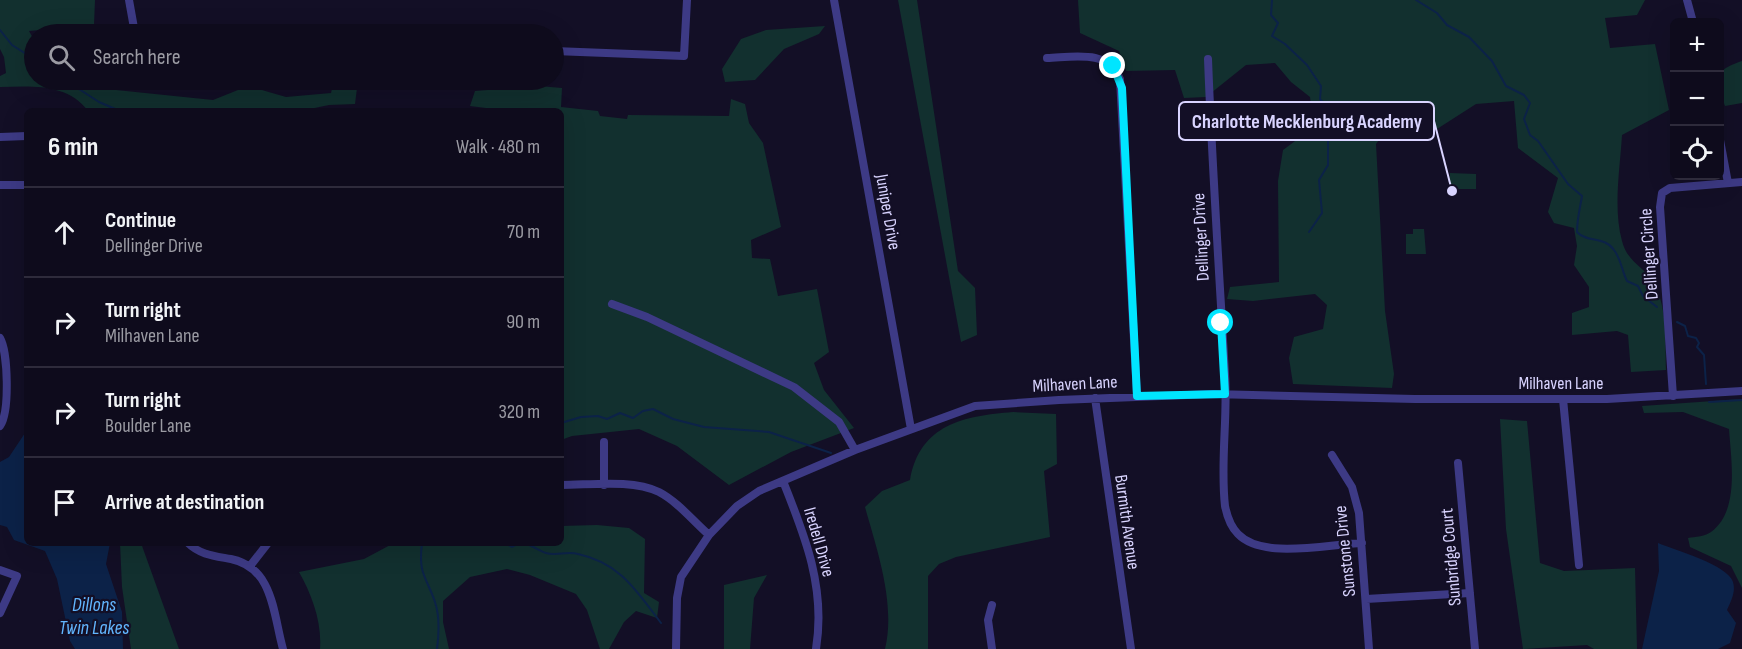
<!DOCTYPE html>
<html lang="en">
<head>
<meta charset="utf-8">
<style>
	:root { --surface:#0e0b1c; --page:#1c1929; --text:#f1f3f6; --muted:#9b9ba3; --line:#2e2b3b }
	body { margin:0; font-family:"Sofia Sans Condensed",sans-serif; background:var(--page); color:var(--text) }
	.controls { position:absolute; right:18px; top:18px; display:grid; overflow:hidden; border-radius:9px; box-shadow:0 6px 24px #0002 }
	.controls button { width:54px; height:54px; display:grid; place-items:center; padding:0; border:0; border-bottom:2px solid var(--line); background:var(--surface); color:var(--text); font:30px sans-serif }
	.stop { position:absolute; width:18px; height:18px; margin:-14px; border:4px solid #00e5ff; border-radius:50%; background:#fff }
	.stop.end { background:#00e5ff; border-color:#fff; box-shadow:0 2px 6px #0008 }
	.list { margin:0; padding:0; list-style:none }
	h2 { display:flex; justify-content:space-between; align-items:center; height:78px; margin:0; padding:0 24px; font-size:26px }
	h2 small { font-size:20px; font-weight:400; color:var(--muted) }
	.list li { display:grid; grid-template-columns:39px 1fr auto; gap:18px; align-items:center; box-sizing:border-box; height:90px; padding:0 24px; border-top:2px solid var(--line) }
	.list b { display:block; font-size:22px; white-space:nowrap }
	.list p { margin:0; font-size:20px; white-space:nowrap; color:var(--muted) }
	.list em { font-size:20px; font-style:normal; color:var(--muted) }
	.icon { flex:none; width:33px; height:33px; fill:none; stroke:currentColor; stroke-width:2; stroke-linecap:round; stroke-linejoin:round }
	.map { position:relative; flex:none; width:1742px; height:649px; overflow:hidden }
	.search { position:absolute; background:var(--surface); box-shadow:0 6px 24px #0002; left:24px; top:24px; width:540px; height:66px; display:flex; align-items:center; gap:15px; box-sizing:border-box; padding:0 21px; border-radius:33px; color:var(--muted); font-size:22px }
	.panel { position:absolute; background:var(--surface); box-shadow:0 6px 24px #0002; left:24px; top:108px; width:540px; height:438px; border-radius:9px }
	.map>svg:first-child { display:block }
</style>
</head>
<body>
<div class="map">
<svg width="1742" height="649" viewBox="0 0 1742 649">
	<rect width="100%" height="100%" fill="#130f26"/>
	<path fill="#12302f" d="M0 0H95L94 25 29 31 34 40V80H112L116 90 213 100 248 86 286 97 331 93 334 80H358L355 104 329 105 300 111H88C68 83 31 86 0 87V76L6 73 4 57 0 49Z
		M898 0H917L958 271 975 288 977 335 961 342Z
		M1078 0H1645L1637 15 1605 18 1610 48 1655 44 1669 110 1622 135C1620 169 1613 208 1622 241 1628 264 1645 266 1654 284 1668 309 1665 342 1666 370L1631 372 1628 335 1617 331 1572 335V313L1589 307V287L1574 265 1577 246 1574 228 1554 223 1548 212 1558 178 1518 148 1514 101 1476 104 1437 129 1386 131 1376 144 1385 311 1394 374 1392 388 1293 384 1289 358 1294 337 1323 329 1327 305 1315 294 1253 301 1227 299 1230 287 1279 282 1278 181 1283 150 1314 127 1310 97 1291 82 1275 63 1246 65 1206 97 1184 98 1175 70 1126 71 1119 51 1080 33Z
		M825 26 819 34 784 49 755 80 725 82 722 69 741 39 766 30Z
		M1742 61V103L1725 106C1715 77 1713 71 1742 61Z
		M539 86 562 88 561 107 598 111 600 116 627 119 628 115 729 116 731 99 745 104 749 123 763 143 781 227 751 240 752 258 770 259 778 296 817 289 829 352 814 363 824 390 854 428 791 452 729 485 677 446 639 429 572 436 561 440V111H510L470 106 475 91Z
		M1450 173 1476 174V189H1449Z
		M1413 229H1424L1426 254H1406V234H1413Z
		M1742 399V588L1731 566 1690 547 1688 538C1695 537 1706 536 1711 532 1740 511 1731 460 1729 429L1683 412 1644 413 1642 406Z
		M1013 412 1056 414 1057 464 1044 471 1050 537 956 557 939 564 928 576V649H885C896 604 877 550 865 507L882 491 910 480C920 424 964 416 1013 412Z
		M1500 419 1527 421 1540 563 1564 571 1635 568 1637 649H1594L1587 645 1523 649 1506 529Z
		M597 525 629 528 645 539 644 593 659 602 657 618 636 611 624 622 609 649H600L587 610 576 594 530 575 507 569 470 577 443 601V622L449 649H320C322 622 312 595 299 572L364 559 394 543H561V526Z
		M120 543H141L179 649H131L122 587Z
		M767 575 754 598 750 649H724V585Z"/>
	<path fill="#0c2248" d="M27 430V543H110L106 564 122 612 123 649H75L70 641 57 579 45 551 14 540 7 527 0 525V462L9 457Z
		M1658 543C1675 550 1728 565 1733 582 1736 592 1731 601 1727 610L1736 623 1730 643 1718 649H1642L1659 571Z"/>
	<g fill="none" stroke-linecap="round" stroke-linejoin="round">
		<path stroke="#0c2248" stroke-width="2" d="M1272 0 1271 15 1278 23 1272 36 1285 44 1307 65 1321 86 1320 99 1326 106 1335 109 1328 129V165L1319 180 1322 213 1309 232
			M1416 0 1437 13 1447 25 1469 37 1492 61 1506 86 1524 95 1530 103 1524 119 1530 135 1538 141 1568 184 1582 196C1580 208 1577 219 1577 232 1587 243 1605 236 1614 250 1621 259 1622 271 1627 281L1638 286 1643 296 1657 307
			M0 30 12 45 34 59
			M65 80 99 102 120 111
			M1677 322 1685 326 1688 336 1696 338 1699 343 1697 347 1704 355 1706 384
			M1709 402 1742 400
			M561 423 581 417 598 416 607 419 620 413 633 418 643 411 653 409 673 419 704 427 769 432 831 453
			M422 543C418 574 426 576 435 602 440 617 439 634 437 649
			M505 543 512 547C525 538 534 549 546 553 556 556 567 551 578 554 620 563 636 590 661 623"/>
		<path stroke="#3d3a85" stroke-width="8" d="M129 0 134 28 140 33 157 34
			M834 0 911 429
			M1687 0 1693 22
			M554 51 684 56 687 0
			M1047 58C1074 57 1108 49 1120 79L1137 396
			M1208 59C1212 164 1219 269 1225 374 1228 418 1220 462 1225 506 1227 516 1231 527 1238 534 1263 560 1328 544 1362 543
			M0 137 27 136
			M1720 140 1728 183
			M0 185H27
			M612 304 647 317 794 387 839 422 855 450
			M0 338C8 352 10 412 0 426
			M1673 396 1660 207 1662 193 1670 188 1742 182
			M1095 398 1131 649
			M1563 399 1579 565
			M1332 455 1352 487 1359 513 1369 649
			M1458 463 1475 649
			M783 481C805 536 826 588 816 649
			M561 485C591 485 632 479 659 492 678 502 693 521 709 535
			M604 485V442
			M188 543C200 555 215 556 231 559 274 568 273 614 283 649
			M250 566 268 543
			M0 570 17 576 0 613
			M1366 599 1470 593
			M676 649 677 598 681 577 709 535 737 506 759 491 855 450 975 406 1059 400 1213 394 1415 399H1607L1742 391
			M992 649 988 620 992 605"/>
	</g>
	<g fill="none" stroke-linecap="round" stroke-linejoin="round">
		<path stroke="#00e5ff" stroke-width="8" d="M1113 66 1122 88 1137 396 1225 394 1221 323"/>
	</g>
	<g text-anchor="middle" dominant-baseline="central" stroke-width="4.5" stroke-linejoin="round" paint-order="stroke">
		<g font-size="18" fill="#d9d4ff" stroke="#130f26">
			<text transform="translate(888 212) rotate(80)">Juniper Drive</text>
			<text transform="translate(1201 237) rotate(-93)">Dellinger Drive</text>
			<text transform="translate(1649 254) rotate(-94)">Dellinger Circle</text>
			<text x="1561" y="383">Milhaven Lane</text>
			<text transform="translate(1075 384) rotate(-3)">Milhaven Lane</text>
			<text transform="translate(1127 522) rotate(82)">Burmith Avenue</text>
			<text transform="translate(819 542) rotate(74)">Iredell Drive</text>
			<text transform="translate(1345 551) rotate(-96)">Sunstone Drive</text>
			<text transform="translate(1451 557) rotate(-95)">Sunbridge Court</text>
		</g>
		<g font-size="20" font-style="italic" fill="#62b6ff" stroke="#130f26">
			<text x="94" y="605">Dillons<tspan x="94" dy="23">Twin Lakes</tspan></text>
		</g>
	</g>
	<path fill="none" stroke="#d9d4ff" stroke-width="2" d="M1452 191L1434 121"/>
	<circle fill="#d9d4ff" stroke="#130f26" stroke-width="2" cx="1452" cy="191" r="6"/>
	<rect fill="#130f26" stroke="#d9d4ff" stroke-width="2" x="1179" y="102" width="255" height="38" rx="6"/>
	<g font-size="20" text-anchor="middle" font-weight="bold" fill="#d9d4ff">
		<text x="1307" y="128">Charlotte Mecklenburg Academy</text>
	</g>
</svg>
<div class="controls">
<button>+</button>
<button>−</button>
<button><svg class="icon" aria-label="locate" viewBox="0 0 24 24"><circle cx="12" cy="12" r="6"/><path d="M12 2v4M12 18v4M2 12h4M18 12h4"/></svg></button>
</div>
<div class="stop" style="left:1221px;top:323px"></div>
<div class="stop end" style="left:1113px;top:66px"></div>
<div class="search"><svg class="icon" aria-label="search" viewBox="0 0 24 24"><circle cx="10" cy="10" r="6"/><path d="M15 15l6 6"/></svg>Search here</div>
<section class="panel">
<h2>6 min<small>Walk · 480 m</small></h2>
<ul class="list">
<li><svg class="icon" aria-label="ahead" viewBox="0 0 24 24"><path d="M12 20V5M6 11l6-6 6 6"/></svg><div><b>Continue</b><p>Dellinger Drive</p></div><em>70 m</em></li>
<li><svg class="icon" aria-label="right" viewBox="0 0 24 24"><path d="M7 20v-9h11M14 6l5 5-5 5"/></svg><div><b>Turn right</b><p>Milhaven Lane</p></div><em>90 m</em></li>
<li><svg class="icon" aria-label="right" viewBox="0 0 24 24"><path d="M7 20v-9h11M14 6l5 5-5 5"/></svg><div><b>Turn right</b><p>Boulder Lane</p></div><em>320 m</em></li>
<li><svg class="icon" aria-label="arrive" viewBox="0 0 24 24"><path d="M6 21V4h12l-3 4 3 4H6"/></svg><div><b>Arrive at destination</b></div></li>
</ul>
</section>
</div>
</body>
</html>
